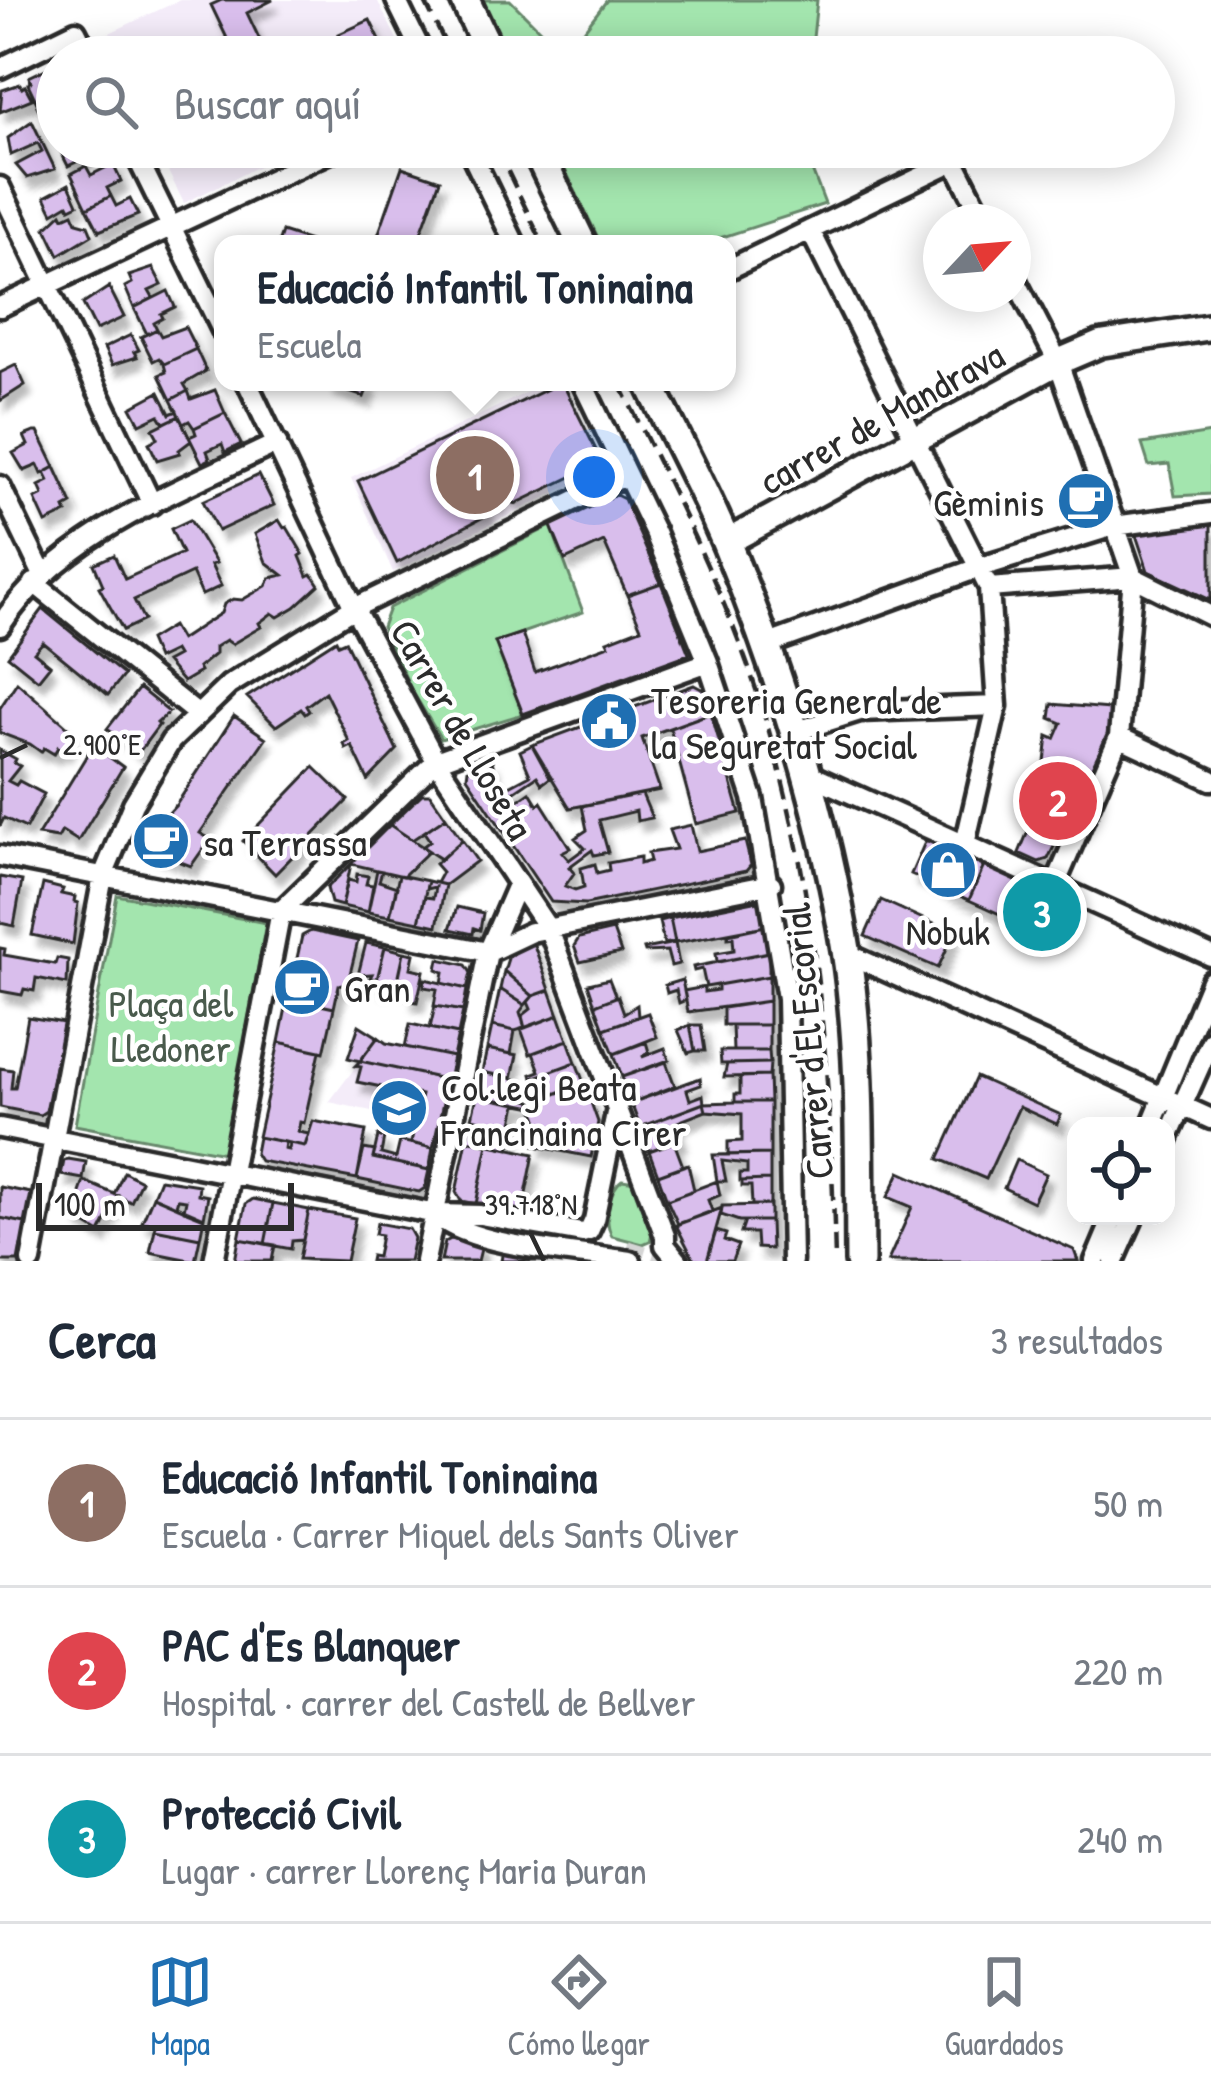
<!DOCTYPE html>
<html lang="es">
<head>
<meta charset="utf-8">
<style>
	:root { --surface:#fff; --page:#f2f2f3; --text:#1f2937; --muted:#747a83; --line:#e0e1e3; --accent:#1f6fb2 }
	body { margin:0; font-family:"Patrick Hand",sans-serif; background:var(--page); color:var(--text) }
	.controls { position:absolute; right:36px; bottom:36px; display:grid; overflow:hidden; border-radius:24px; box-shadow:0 6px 30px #0003 }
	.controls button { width:108px; height:108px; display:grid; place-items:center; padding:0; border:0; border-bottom:3px solid var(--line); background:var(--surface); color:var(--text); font:60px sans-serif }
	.compass { position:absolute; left:923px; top:204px; width:108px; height:108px; border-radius:50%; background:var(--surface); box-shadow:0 6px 30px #0003; rotate:64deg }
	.scale { position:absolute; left:36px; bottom:30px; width:258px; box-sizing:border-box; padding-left:12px; border:6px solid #2b2b2b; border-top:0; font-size:33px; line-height:42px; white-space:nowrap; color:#2b2b2b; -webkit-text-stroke:9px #fff; paint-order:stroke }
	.you { position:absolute; left:594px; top:477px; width:42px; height:42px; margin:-30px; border:9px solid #fff; border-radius:50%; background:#1a73e8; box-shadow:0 0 0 18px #1a73e833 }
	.badge { display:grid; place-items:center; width:78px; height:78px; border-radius:50%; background:var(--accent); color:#fff; font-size:39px; font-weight:700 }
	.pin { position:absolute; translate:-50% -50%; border:6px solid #fff; box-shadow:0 3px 12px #0006 }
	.popup { position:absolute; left:214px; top:235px; width:522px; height:156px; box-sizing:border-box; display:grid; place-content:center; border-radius:24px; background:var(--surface); filter:drop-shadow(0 3px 9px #0005); font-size:39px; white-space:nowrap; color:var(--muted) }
	.popup b { font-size:45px; color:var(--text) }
	.popup::after { content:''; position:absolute; left:50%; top:100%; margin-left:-24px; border:24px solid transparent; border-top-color:var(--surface) }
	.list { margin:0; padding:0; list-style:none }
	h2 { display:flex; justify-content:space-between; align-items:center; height:156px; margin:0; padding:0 48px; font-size:51px }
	h2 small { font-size:39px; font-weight:400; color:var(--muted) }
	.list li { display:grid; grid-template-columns:78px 1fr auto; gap:36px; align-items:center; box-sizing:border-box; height:168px; padding:0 48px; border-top:3px solid var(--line) }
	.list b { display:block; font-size:45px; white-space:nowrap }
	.list p { margin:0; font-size:39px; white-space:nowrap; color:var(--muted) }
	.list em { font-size:39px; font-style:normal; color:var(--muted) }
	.icon { flex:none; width:66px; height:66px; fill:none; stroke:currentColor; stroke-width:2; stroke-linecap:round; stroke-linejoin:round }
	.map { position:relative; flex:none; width:1211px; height:1261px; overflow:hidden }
	.search { position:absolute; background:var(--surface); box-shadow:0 6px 30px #0003; left:36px; right:36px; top:36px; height:132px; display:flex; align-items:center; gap:30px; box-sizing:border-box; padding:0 42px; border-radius:66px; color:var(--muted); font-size:45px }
	.sheet { height:660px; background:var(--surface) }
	nav { display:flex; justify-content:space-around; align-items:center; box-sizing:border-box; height:168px; border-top:3px solid var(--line); background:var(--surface); font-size:33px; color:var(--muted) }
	nav a { display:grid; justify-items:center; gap:6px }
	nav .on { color:var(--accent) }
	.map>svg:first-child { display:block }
</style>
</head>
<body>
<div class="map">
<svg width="1211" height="1261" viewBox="0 0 1211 1261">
	<defs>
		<filter id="shadow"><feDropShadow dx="6" dy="10" stdDeviation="3" flood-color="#0004"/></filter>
	</defs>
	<rect width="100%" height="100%" fill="#fff"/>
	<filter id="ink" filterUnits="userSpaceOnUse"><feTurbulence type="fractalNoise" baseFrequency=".00833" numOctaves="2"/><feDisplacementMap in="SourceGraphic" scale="24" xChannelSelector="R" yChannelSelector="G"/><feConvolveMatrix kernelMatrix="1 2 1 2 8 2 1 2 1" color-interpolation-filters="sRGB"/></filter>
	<g filter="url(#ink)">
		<path fill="#f4ecf9" d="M180 0H377L406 57H111L101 37Z
			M156 147H297L184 203Z
			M548 382H564L602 462 600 471 393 572 351 478Z
			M360 1061 448 1080 433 1148 378 1136 381 1113 329 1102Z"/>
		<path fill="#a3e5ae" stroke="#67886c" stroke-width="3" d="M482 0H510L565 55 607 0H817L811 57H510Z
			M554 147H803L825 204 701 244H601Z
			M1211 433V494L1175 496 1169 464 1149 466 1142 444Z
			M551 526 583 612 495 642 523 714 441 739 411 689 382 627 389 608Z
			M117 895 266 923 224 1153 75 1125Z
			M622 1180 636 1182 653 1229 650 1241 643 1244 612 1236C604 1222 608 1190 622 1180Z"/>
		<path fill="#d9beec" stroke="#2b2b2b" stroke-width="3" filter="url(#shadow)" d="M222 0H273L247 13 268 57H236L211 5Z
			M370 20 388 57H324L345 47 339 34Z
			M54 65 57 83 45 89 49 98 37 103 28 84 31 82 29 77Z
			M20 84 22 88 25 86 32 99 0 112 2 90Z
			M53 99 57 108V132L54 127 49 129 37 106Z
			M32 121 55 169 27 178 16 165 42 151 38 143 11 155 8 138Z
			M62 147H104L105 148 68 166 59 148Z
			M113 164 121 181 107 188 111 196 87 208 71 174 86 166 91 175Z
			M402 167 440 180 417 244H375Z
			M69 184 78 204 70 208 68 204 53 213 45 197Z
			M111 196 116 206 130 199 138 215 99 231 87 208Z
			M62 213 64 217 73 213 77 222 88 225 92 235 59 255 46 228Z
			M282 232 319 244H278Z
			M153 268 162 285 149 291 153 298 134 308 125 287 132 283 129 276Z
			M109 287 124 317 96 330 83 304Z
			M168 291 175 307 161 314 163 318 154 323 157 329 147 334 134 308Z
			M185 327 196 349 164 364 159 358 153 361 141 337 157 329 161 336Z
			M131 335 139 350 134 352 137 357 112 365 104 348Z
			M196 349 206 371 184 384 188 391 171 400 159 375 166 372 164 364Z
			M16 365 25 385 0 401V373Z
			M330 382H370L364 397 329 385Z
			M562 382 602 462 515 504 499 474 496 502 492 497 484 501 489 514 397 563 358 481Z
			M215 390 225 413 194 428 189 421 183 424 171 400 188 391 191 399Z
			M159 392 170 414 177 411 179 416 164 423 159 415 140 424 131 407Z
			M225 413 241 444 225 452 222 444 207 451 210 459 202 463 189 437 196 434 194 428Z
			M179 416 191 441 179 450 180 453 157 460 149 443 158 438 153 429Z
			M34 432H38L55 467 42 474 38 465 24 471 13 453 28 445 24 436Z
			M55 467 72 504 65 508 67 513 46 523 35 499 43 495 39 486 49 481 45 473Z
			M259 475 274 505 218 531 203 501Z
			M616 495 624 499 661 583 627 595 604 542 565 560 551 526Z
			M190 520 216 563 211 565 221 586 202 595 192 573 134 600 144 620 123 630 99 587 103 585 94 564 114 555 125 579 182 553 171 529Z
			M279 520 284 528 287 527 303 554 300 556 308 576 312 574 319 585 295 607 278 617 272 613 259 623 261 627 232 644 226 640 215 647V654L198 668 200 672 183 682 166 662 177 656 174 651 157 659 149 640 172 626 180 640 221 613 224 604 233 599 242 600 266 586 270 578 283 575 266 562 255 534Z
			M1211 525V600L1148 571 1136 535 1147 527Z
			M661 583 689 654 523 714 495 642 522 633 535 672 609 645 607 641 641 628 627 595Z
			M43 609 124 675 108 695 43 642 34 652 50 665 38 680 8 656Z
			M336 640 338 644 345 641 397 750 368 780 352 746 346 749 344 744 349 741 325 692 306 706 309 711 305 714 301 709 276 726 247 697Z
			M17 682 69 728 66 734 72 738 64 751 58 747 54 754 44 748 41 752 30 744 0 733V708Z
			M694 685 705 691 711 713 642 738 660 790 570 808 532 745Z
			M139 688 169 712 157 723 159 725 139 752 107 729Z
			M1052 704 1110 709 1109 732 1048 859 1039 862 1019 853 1052 774 1044 771 1048 736 1055 739 1062 723 1050 718Z
			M711 713 740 813 696 824 670 728Z
			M234 716 266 738 200 833 210 839 191 866 154 852 142 844 147 831 159 814 165 817 176 805Z
			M93 745 123 767 78 841 62 831 58 838 38 835Z
			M532 745 550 778 542 784 537 776 512 793 517 801 530 792 538 805 541 802 570 848 562 852 569 860 585 848 575 838 587 830 582 806 642 794 652 818 637 821 636 811 599 820 608 852 594 855 592 850 569 867 574 873 565 886 575 890 584 887 581 868 595 864 597 873 609 870 608 863 640 857V864L650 861 648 853 676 849 669 830 691 825 697 851 745 841 751 865 746 871 586 904 551 902 467 777 468 769 492 761 500 791 530 775 520 751Z
			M0 750 16 759 14 763 20 766 8 781 16 785 19 781 44 794 26 828 4 818 0 826Z
			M314 767 348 800 275 874 243 841Z
			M422 794H430L446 817 412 840 390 825Z
			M446 817 462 840 441 859 422 847 430 841 424 832Z
			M390 825 429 851 403 876 351 864Z
			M462 840 477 861 445 885 436 883 442 872 435 864Z
			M926 840 984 866 969 900 911 874Z
			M351 864 342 906 331 903 327 888Z
			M984 866 1028 886 1013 920 969 900Z
			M377 870 382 871 379 881 397 887 390 916 368 912Z
			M357 874 368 876 366 884 373 885 368 912 342 906 348 880 356 882Z
			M399 875 428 881 419 922 390 916Z
			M0 877 22 881 14 926 0 923Z
			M428 881 445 885 437 926 419 922 425 897 433 898 435 887 426 889Z
			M43 884 63 889 61 894 75 897 74 902 78 903 73 944 32 935Z
			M1028 886 1070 905 1055 939 1013 920Z
			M881 900 954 933 938 968 865 936Z
			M754 901 760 904 765 926 675 943 670 918Z
			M457 907 483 913 480 930 474 928 473 934 450 929Z
			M670 918 675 942 664 944 659 921Z
			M765 926 769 952 717 962 716 953 734 950 733 937 728 938V934Z
			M613 930 621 953 580 962 574 946 579 938Z
			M311 931 358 941 347 986 339 985 334 1008 288 998 302 936Z
			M366 943 385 947 377 979 370 978 372 974 358 975Z
			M527 943 534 945 550 990 533 996 504 971 510 952Z
			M675 943 679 964 671 966 667 951 645 952 644 949Z
			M385 947 404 952 397 984 382 981 380 987 376 984Z
			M0 948 5 949 4 955 55 964 57 958 68 960 67 984 36 978 34 991 24 989 22 995 0 991Z
			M404 952 414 954 411 968 424 971 417 1002 407 1000 409 988 397 986Z
			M769 952V976L706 987 702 969 694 971 693 967Z
			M439 959 466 965 471 973 467 989 442 983 444 972 437 969Z
			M504 971 533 996 525 1005 500 989Z
			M769 976V1001L688 1012 684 991 704 987V992L718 990V985Z
			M425 979 467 989 463 1011 434 1006 437 989 424 987Z
			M609 979 616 997 595 1005 588 984Z
			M682 980 686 1000 679 1003 676 990 667 993 665 985Z
			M500 989 525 1005 520 1012 525 1028 515 1031 492 1026Z
			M550 990 559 1015 525 1028 522 1016 531 1009 528 1002 533 996Z
			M618 996 624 1013 637 1005 638 1017 604 1029 595 1005Z
			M288 998 334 1008 324 1052 279 1042Z
			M769 1001V1025H723V1008Z
			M435 1006 463 1011 458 1034 430 1028Z
			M648 1013 657 1037 614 1054 604 1029Z
			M559 1015 568 1040 530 1054 521 1029Z
			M28 1017 64 1023 46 1111 40 1115 0 1107V1068L13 1070 11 1088H15Z
			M410 1024 458 1034 453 1057 405 1047Z
			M359 1025 378 1037 360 1061 348 1058Z
			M690 1025 695 1051 688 1053 678 1030Z
			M690 1025H701L705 1051H695Z
			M732 1025H769V1051H733Z
			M492 1026 515 1031 511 1054 487 1049Z
			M378 1037 386 1043 453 1057 448 1080 360 1061Z
			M568 1040 576 1062 533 1078 532 1074 540 1071 533 1053Z
			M279 1042 320 1051 304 1123 300 1122 298 1132 309 1134 305 1146 258 1137Z
			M646 1042 649 1052 642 1057 665 1048 669 1060 622 1077 614 1054Z
			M487 1049 517 1055 512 1078 482 1072Z
			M720 1051H769L770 1063 721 1064Z
			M360 1061 448 1080 433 1148 411 1143 421 1095 357 1082 361 1067 355 1066Z
			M576 1062 584 1083 541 1099 533 1078Z
			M666 1062 675 1086 631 1103 622 1077Z
			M770 1063 769 1076 724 1077 727 1064Z
			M482 1072 514 1079 509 1097 532 1101 534 1107 477 1096Z
			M769 1076 770 1102H735V1094H740V1077Z
			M976 1077 1061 1115 1057 1124 1019 1107 986 1179 939 1159Z
			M700 1078 701 1085 687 1090 690 1100 703 1095 704 1103 640 1127 631 1103Z
			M584 1083 598 1122 591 1157 535 1146 540 1124 532 1103Z
			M477 1096 517 1104 512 1127 472 1118Z
			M735 1102H770V1154L728 1155V1142L742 1141V1114L706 1111 704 1103Z
			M704 1103 706 1111 675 1123 681 1139 649 1151 640 1127Z
			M472 1118 515 1128 509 1149 467 1140Z
			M313 1121 366 1131 357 1179 260 1161 255 1153 258 1137 285 1142 284 1149 288 1150 289 1143 305 1146Z
			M378 1136 384 1138 381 1154 396 1158 400 1141 433 1148 429 1170 373 1158Z
			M467 1140 488 1144 476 1204 461 1201 456 1192Z
			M674 1142 683 1166 658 1175 649 1151Z
			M488 1144 534 1154 522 1214 476 1204Z
			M364 1149 375 1151 373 1158 429 1170 425 1188 419 1192 357 1179Z
			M770 1154V1180L740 1181V1173H747V1164L722 1161 726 1181H717L713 1155Z
			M68 1159 86 1162 83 1179 61 1175 64 1161Z
			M1016 1160 1046 1174 1033 1202 1004 1188Z
			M688 1164 694 1190 667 1200 658 1175Z
			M124 1172 141 1181 131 1202 114 1194Z
			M900 1172 1074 1250 1078 1261H888L912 1207 888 1197Z
			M160 1179 199 1185 198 1194 208 1196 204 1218 184 1210 186 1200 178 1199 176 1206 153 1196Z
			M770 1180V1205H752L751 1186H742V1181Z
			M84 1181 119 1196 100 1233 72 1216Z
			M717 1181 720 1195 708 1200 712 1211 678 1224 667 1200Z
			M0 1187 31 1193 25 1223 0 1218Z
			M153 1196 204 1218 200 1238 155 1229 156 1224 142 1222Z
			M253 1199 273 1203 265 1244 239 1239 246 1204Z
			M273 1203 309 1210 303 1240 292 1241 291 1249 265 1244Z
			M770 1205V1221H739L721 1215 722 1206Z
			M722 1208 707 1261 694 1260 676 1225Z
			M309 1210 355 1218 346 1261 299 1259Z
			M0 1218 25 1223 18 1261H0Z
			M745 1221H770L771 1249 757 1248 756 1233H741Z
			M377 1223 409 1229 414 1238 409 1261H370L371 1256 377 1257 381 1235 375 1234Z
			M155 1229 200 1238 195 1261 150 1252Z
			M716 1231 726 1234 724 1240 738 1245 732 1261H707Z
			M239 1239 275 1245 272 1261H235Z
			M451 1239 482 1245 478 1261H441L445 1242Z
			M503 1250 559 1261H501Z"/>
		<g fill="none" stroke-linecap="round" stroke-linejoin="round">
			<path stroke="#d5d5d5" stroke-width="18" stroke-dasharray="18 9" stroke-linecap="butt" d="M627 1249 666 1261"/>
			<defs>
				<path id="street" d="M396 0 424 57
					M0 68 76 31 89 57
					M132 147 223 332
					M468 147 515 244
					M0 187 152 504
					M810 230 989 588 997 706 965 844
					M727 270 954 161 985 222
					M1013 275 1058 362 1133 577 1119 737 1055 885
					M0 307 341 147
					M247 382 354 608 436 761 549 930 665 1236V1245L678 1261
					M582 382 655 533 708 662 753 798 787 998 792 1261
					M0 486 43 575
					M34 583 197 714
					M989 588 1133 577 1211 616
					M0 626C61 533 181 490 277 443
					M766 645 981 567 1114 526 1211 513
					M794 732 860 711 997 706
					M1119 737 1211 780
					M806 773 1211 956
					M0 856 488 952
					M491 951 531 932 771 884
					M846 953 1211 1119
					M1151 1126 1211 981
					M0 1128 436 1214 480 1215 582 1233 589 1231 594 1220 616 1113
					M1166 1142 1211 1041
					M439 1217C475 1248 584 1253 631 1261
					M31 1261 103 876 133 804 171 741 229 685 354 608 627 475
					M214 1261 281 911 436 761 708 662
					M425 1261 488 952 517 885
					M1095 1261 1114 1216
					M1114 1261 1134 1216"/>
				<path id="secondary" d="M727 542 1058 362 1100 344 1211 327"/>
				<path id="primary" d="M465 0 492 57
					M535 147 582 244
					M649 382C675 437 705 491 728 547 781 676 824 813 846 950 862 1052 859 1158 860 1261"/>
			</defs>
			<use href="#street" stroke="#2b2b2b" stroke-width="27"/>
			<use href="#secondary" stroke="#2b2b2b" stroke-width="33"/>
			<use href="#primary" stroke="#2b2b2b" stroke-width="36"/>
			<use href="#street" stroke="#fff" stroke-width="18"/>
			<use href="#secondary" stroke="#fff" stroke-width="24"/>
			<use href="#primary" stroke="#fff" stroke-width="27"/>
			<path stroke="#2b2b2b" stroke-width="4.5" stroke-dasharray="18 9" stroke-linecap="butt" d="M424 0 452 57
				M496 147 543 244
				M619 382C664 475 713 568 748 666 816 858 830 1059 835 1261"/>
		</g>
	</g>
	<path fill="none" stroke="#2b2b2b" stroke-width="4.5" d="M0 758 27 745M531 1234 544 1261"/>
	<defs>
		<symbol id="cafe-disc" viewBox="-11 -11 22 22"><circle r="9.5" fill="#1f6fb2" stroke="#fff"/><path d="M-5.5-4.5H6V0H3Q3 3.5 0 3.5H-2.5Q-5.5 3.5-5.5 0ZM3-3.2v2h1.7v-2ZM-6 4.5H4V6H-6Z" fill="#fff"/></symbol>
		<symbol id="civic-disc" viewBox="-11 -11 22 22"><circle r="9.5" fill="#1f6fb2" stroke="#fff"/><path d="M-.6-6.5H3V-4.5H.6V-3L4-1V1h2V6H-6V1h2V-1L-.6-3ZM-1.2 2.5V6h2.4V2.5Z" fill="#fff"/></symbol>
		<symbol id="shop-disc" viewBox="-11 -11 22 22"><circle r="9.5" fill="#1f6fb2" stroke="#fff"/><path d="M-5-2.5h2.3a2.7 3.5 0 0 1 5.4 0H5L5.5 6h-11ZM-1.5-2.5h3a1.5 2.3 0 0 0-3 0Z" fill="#fff"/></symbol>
		<symbol id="school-disc" viewBox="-11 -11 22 22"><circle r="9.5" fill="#1f6fb2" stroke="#fff"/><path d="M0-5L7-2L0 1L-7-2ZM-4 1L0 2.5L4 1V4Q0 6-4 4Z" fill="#fff"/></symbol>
	</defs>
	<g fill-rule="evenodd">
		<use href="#cafe-disc" x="1053" y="468" width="66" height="66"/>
		<use href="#civic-disc" x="576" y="688" width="66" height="66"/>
		<use href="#cafe-disc" x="128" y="808" width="66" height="66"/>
		<use href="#shop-disc" x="915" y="837" width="66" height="66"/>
		<use href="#cafe-disc" x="269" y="954" width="66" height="66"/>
		<use href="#school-disc" x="366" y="1075" width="66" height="66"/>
	</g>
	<g text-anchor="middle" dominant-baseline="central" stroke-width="9" stroke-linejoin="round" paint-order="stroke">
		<g font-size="39" fill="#2b2b2b" stroke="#fff">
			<text transform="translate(881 417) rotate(-29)">carrer de Mandrava</text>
			<text transform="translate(463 729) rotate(60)">Carrer de Lloseta</text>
			<text transform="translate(807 1041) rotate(-95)">Carrer d'El Escorial</text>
		</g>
		<g font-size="39" fill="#2b2b2b" stroke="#fff" text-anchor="start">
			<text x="1044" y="501" text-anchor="end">Gèminis</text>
			<text x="651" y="699">Tesoreria General de<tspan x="651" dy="45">la Seguretat Social</tspan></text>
			<text x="203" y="841">sa Terrassa</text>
			<text x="948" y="930" text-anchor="middle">Nobuk</text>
			<text x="344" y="987">Gran</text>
			<text x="441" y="1086">Col·legi Beata<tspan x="441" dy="45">Francinaina Cirer</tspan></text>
		</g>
		<g font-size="39" fill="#495a4c" stroke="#fff">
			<text x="171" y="1002">Plaça del<tspan x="171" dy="45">Lledoner</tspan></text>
		</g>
	</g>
	<g font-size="30" text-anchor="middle" fill="#2b2b2b" stroke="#fff" stroke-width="9" stroke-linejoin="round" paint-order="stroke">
		<text x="102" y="755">2.900°E</text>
		<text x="531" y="1215">39.718°N</text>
	</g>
</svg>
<div class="controls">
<button><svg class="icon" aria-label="locate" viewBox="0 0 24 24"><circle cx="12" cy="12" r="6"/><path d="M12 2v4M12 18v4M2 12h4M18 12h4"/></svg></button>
</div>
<svg class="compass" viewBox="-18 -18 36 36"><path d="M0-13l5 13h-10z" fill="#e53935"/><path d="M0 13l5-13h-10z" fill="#747a83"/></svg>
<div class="scale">100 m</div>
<div class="you"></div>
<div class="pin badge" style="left:475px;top:475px;background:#8d6e63">1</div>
<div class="popup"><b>Educació Infantil Toninaina</b>Escuela</div>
<div class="pin badge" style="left:1058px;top:801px;background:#e0444e">2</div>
<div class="pin badge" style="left:1042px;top:912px;background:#0f9aa8">3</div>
<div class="search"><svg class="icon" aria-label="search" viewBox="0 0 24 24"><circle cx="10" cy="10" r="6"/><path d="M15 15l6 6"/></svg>Buscar aquí</div>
</div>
<section class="sheet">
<h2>Cerca<small>3 resultados</small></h2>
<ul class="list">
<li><span class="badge" style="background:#8d6e63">1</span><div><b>Educació Infantil Toninaina</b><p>Escuela · Carrer Miquel dels Sants Oliver</p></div><em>50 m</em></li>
<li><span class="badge" style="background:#e0444e">2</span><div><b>PAC d'Es Blanquer</b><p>Hospital · carrer del Castell de Bellver</p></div><em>220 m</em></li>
<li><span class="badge" style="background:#0f9aa8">3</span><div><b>Protecció Civil</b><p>Lugar · carrer Llorenç Maria Duran</p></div><em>240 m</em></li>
</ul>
</section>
<nav>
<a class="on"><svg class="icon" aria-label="map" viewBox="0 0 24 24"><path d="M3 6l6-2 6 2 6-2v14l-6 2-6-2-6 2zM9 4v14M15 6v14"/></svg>Mapa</a>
<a><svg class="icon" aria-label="directions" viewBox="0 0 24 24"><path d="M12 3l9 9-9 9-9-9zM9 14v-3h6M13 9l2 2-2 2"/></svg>Cómo llegar</a>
<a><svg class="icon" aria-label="saved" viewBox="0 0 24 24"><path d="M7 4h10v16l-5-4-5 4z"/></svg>Guardados</a>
</nav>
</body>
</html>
